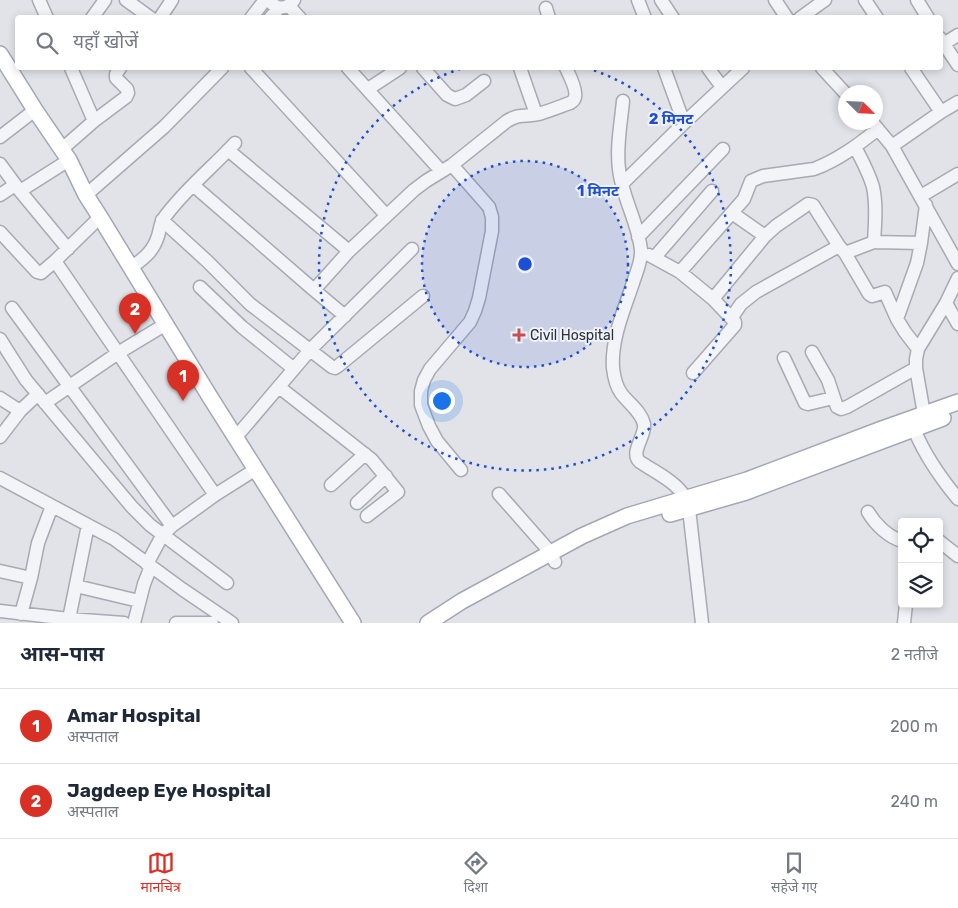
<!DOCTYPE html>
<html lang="hi">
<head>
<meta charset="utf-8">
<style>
	:root { --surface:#fff; --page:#f2f2f3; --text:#1f2937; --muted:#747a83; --line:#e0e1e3; --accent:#d93025 }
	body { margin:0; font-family:Rubik,"Noto Sans Devanagari",sans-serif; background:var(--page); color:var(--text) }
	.controls { position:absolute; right:15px; bottom:15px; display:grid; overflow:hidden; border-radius:5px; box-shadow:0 2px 8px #0003 }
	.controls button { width:45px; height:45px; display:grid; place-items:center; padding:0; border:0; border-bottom:1px solid var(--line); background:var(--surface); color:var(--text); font:25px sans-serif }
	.compass { position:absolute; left:838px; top:85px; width:45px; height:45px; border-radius:50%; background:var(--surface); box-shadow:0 2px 8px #0003; rotate:114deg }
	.you { position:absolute; left:441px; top:400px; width:18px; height:18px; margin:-12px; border:4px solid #fff; border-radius:50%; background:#1a73e8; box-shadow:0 0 0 8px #1a73e833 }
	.badge { display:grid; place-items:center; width:32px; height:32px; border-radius:50%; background:var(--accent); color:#fff; font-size:16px; font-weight:700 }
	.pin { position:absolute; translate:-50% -41px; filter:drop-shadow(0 1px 2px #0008) }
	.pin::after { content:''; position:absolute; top:26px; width:18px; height:15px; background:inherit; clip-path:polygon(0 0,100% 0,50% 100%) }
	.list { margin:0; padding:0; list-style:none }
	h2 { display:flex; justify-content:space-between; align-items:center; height:65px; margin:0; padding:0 20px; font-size:21px }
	h2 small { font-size:16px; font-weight:400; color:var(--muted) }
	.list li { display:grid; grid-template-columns:32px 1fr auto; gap:15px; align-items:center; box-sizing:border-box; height:75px; padding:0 20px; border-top:1px solid var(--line) }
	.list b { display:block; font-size:19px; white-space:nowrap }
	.list p { margin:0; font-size:16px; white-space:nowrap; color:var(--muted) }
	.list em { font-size:16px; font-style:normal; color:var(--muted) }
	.icon { flex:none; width:28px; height:28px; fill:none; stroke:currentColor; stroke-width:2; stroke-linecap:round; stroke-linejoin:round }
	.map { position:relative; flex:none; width:958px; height:623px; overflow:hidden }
	.search { position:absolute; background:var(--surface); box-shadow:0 2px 8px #0003; left:15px; right:15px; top:15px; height:55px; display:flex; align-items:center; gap:12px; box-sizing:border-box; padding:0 18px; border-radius:5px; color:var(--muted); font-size:19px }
	.sheet { height:215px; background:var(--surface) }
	nav { display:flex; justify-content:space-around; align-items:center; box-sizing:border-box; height:70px; border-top:1px solid var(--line); background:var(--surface); font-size:14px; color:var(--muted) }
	nav a { display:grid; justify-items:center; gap:2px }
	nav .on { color:var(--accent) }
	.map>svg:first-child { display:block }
</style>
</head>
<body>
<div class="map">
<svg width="958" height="623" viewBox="0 0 958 623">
	<rect width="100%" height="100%" fill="#e1e3e9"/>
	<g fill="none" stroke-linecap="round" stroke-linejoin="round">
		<defs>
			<path id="minor" d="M39 0 47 18
				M126 0 151 18
				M269 0C276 10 287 10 294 0
				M638 0 645 18
				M661 0 673 18
				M775 0 787 18
				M865 0 877 18
				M917 0 928 18
				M289 6 300 18
				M546 8 549 18
				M92 18 105 0
				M160 18 172 0
				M251 18 265 0
				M270 18 279 8
				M800 18 825 0
				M940 38 958 65
				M940 46 958 35
				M71 68 94 121
				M251 68 386 215
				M348 68 441 171
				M423 68 447 95 455 99 466 95 484 81
				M520 68 536 114
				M664 68 684 123
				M708 68 722 87
				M822 68 846 94
				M911 68 941 112
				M368 89 400 68
				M623 101C621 123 616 147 619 169 622 197 638 222 641 250 642 261 636 273 633 283 624 310 611 339 613 368 614 377 616 386 621 393 628 403 641 411 644 424 646 436 629 453 640 462 655 472 675 481 685 497 688 500 688 505 689 509L702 623
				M872 122 892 146 958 264
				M0 137 35 110
				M892 146 941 112 958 102
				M855 147C862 160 869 173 873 187 877 205 875 225 874 242
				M62 149 94 121 126 97 128 93 127 89 116 78V74L120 68
				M228 150 349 251
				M0 164 20 191 68 249
				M452 165 489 207 492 217V231L479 298 475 311 470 322 430 369 424 380 421 391V405L429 426 437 441 461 470
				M622 184 684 123 743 68
				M193 185 314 290 349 251 414 190 426 181 452 165 507 121C520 113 526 117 539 114 549 111 559 107 570 103 573 101 574 101 575 97 577 90 569 74 566 68
				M20 191 69 160
				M0 195 15 185
				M86 195 164 127 222 68
				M921 196 958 174
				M162 220 207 261 250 304 332 367 335 368 338 366 423 296
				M0 232 37 272 41 273 55 261 100 217
				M765 236 776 226 808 204 813 205 839 246 845 253 869 294 872 296 885 292 897 319
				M638 237 723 149
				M845 253 874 242 921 243
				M649 255 680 272 713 299
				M655 257 712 191
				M55 261 215 495
				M131 268C144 258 153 252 158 236 160 230 160 223 164 218 184 190 212 168 235 143
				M680 272 744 199 751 181 763 176 814 169C838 160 858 145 878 129
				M200 287 242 327 294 369
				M314 290 345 316
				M946 303 958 324
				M12 308 172 526
				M732 317 741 304 756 292 839 246
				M0 339 10 355 26 380 132 507 150 525 227 583
				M918 349 905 332 897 319 917 263 921 243 926 205
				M812 352 828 380 837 407 841 409 847 407 916 368
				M784 358 805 403 808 404 833 398
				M693 373 735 325V322L713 299 765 236 732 213
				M279 387 372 460 398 492 367 516
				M0 398 20 411
				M45 403 118 353 166 324
				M911 421C921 450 939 476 958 499
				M927 421 924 414 916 368V359L918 349 946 303 958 278
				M0 437 20 411 38 394
				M236 437 310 350 412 249
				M0 478 114 539 182 589 232 623
				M331 485 365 454
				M499 494 551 553 555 562
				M357 503 386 476
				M868 512C875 524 888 537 902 541
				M939 541 958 556
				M147 564 163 534 172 526 215 495 256 469
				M0 571 31 578
				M76 586 139 601
				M0 611 69 619 124 623
				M21 614 31 578 38 543 52 506
				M69 619 88 525
				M134 623 144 584 151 566
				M176 623H212
				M904 623 906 604"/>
			<path id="major" d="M0 54 35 110 69 160 86 195 100 217 210 397 353 623
				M670 514 746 492 943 418
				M428 623 462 601 582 536 627 516 747 480 882 429 958 402"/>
		</defs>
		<use href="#minor" stroke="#a6aab3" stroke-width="15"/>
		<use href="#major" stroke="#a1a7b4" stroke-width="18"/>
		<use href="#minor" stroke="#f3f4f7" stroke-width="12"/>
		<use href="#major" stroke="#fff" stroke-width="15"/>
	</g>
	<circle cx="525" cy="264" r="103" fill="#1d4ed8" fill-opacity=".12"/>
	<g fill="none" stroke="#1d4ed8" stroke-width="2.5" stroke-dasharray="2.5 5">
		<circle cx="525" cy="264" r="103"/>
		<path d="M587 68A206 206 0 1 1 463 68"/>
	</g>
	<path fill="#c64e57" stroke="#f0f2f6" stroke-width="2" d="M516.5 327.5h5v5h5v5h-5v5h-5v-5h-5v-5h5z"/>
	<g text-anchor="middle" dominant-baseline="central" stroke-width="4" stroke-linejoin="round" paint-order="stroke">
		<g font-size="14" fill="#2a303f" stroke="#f0f2f6" text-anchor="start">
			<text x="530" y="335">Civil Hospital</text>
		</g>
	</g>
	<circle cx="525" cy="264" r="8" fill="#1d4ed8" stroke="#f0f2f6" stroke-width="2.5"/>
	<g font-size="15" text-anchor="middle" font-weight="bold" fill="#1d4ed8" stroke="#f0f2f6" stroke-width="4" stroke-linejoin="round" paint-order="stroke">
		<text x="671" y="124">2 मिनट</text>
		<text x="598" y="196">1 मिनट</text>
	</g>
</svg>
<div class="controls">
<button><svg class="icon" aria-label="locate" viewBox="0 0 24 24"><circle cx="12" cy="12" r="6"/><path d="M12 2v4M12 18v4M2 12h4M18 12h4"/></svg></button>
<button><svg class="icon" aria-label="layers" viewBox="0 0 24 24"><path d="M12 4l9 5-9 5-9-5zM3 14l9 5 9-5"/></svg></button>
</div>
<svg class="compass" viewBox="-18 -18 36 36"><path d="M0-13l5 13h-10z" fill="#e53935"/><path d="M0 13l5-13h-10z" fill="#747a83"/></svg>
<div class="you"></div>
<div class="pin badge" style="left:183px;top:401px">1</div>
<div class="pin badge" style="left:135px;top:334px">2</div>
<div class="search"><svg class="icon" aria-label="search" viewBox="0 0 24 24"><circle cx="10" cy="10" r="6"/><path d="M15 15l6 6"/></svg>यहाँ खोजें</div>
</div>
<section class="sheet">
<h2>आस-पास<small>2 नतीजे</small></h2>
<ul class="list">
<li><span class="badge">1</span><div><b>Amar Hospital</b><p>अस्पताल</p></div><em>200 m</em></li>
<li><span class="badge">2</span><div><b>Jagdeep Eye Hospital</b><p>अस्पताल</p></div><em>240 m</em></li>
</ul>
</section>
<nav>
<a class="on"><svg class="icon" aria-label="map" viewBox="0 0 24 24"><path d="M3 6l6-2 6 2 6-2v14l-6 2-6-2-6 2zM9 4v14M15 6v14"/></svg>मानचित्र</a>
<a><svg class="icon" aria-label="directions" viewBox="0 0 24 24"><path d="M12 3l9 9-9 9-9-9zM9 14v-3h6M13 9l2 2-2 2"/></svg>दिशा</a>
<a><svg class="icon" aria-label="saved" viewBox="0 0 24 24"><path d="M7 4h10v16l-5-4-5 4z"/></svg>सहेजे गए</a>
</nav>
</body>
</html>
